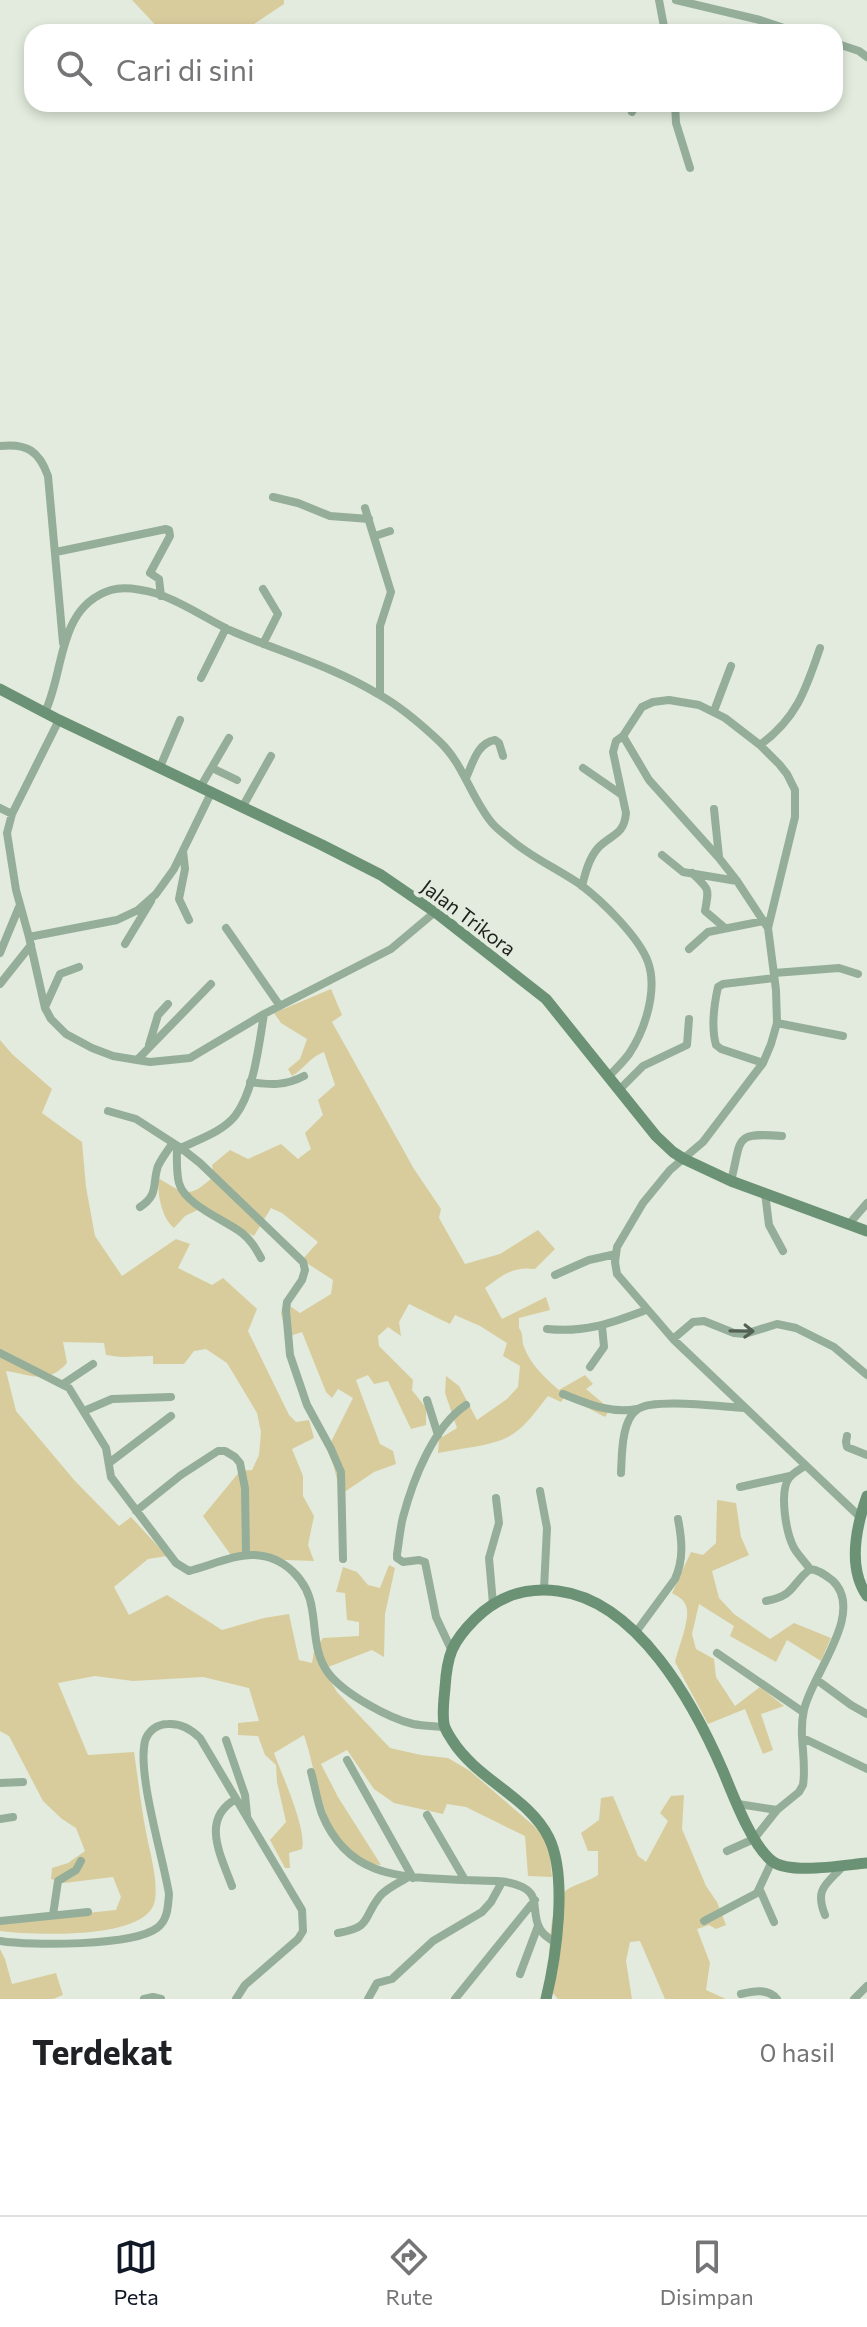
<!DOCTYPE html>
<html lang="id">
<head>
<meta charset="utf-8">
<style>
	:root { --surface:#fff; --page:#f2f2f2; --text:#202124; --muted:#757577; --line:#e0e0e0; --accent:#111827 }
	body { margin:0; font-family:Commissioner,sans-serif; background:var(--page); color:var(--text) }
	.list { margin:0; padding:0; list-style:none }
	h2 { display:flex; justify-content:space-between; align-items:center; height:104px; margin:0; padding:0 32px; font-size:34px }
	h2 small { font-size:26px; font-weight:400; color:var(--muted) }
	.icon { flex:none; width:44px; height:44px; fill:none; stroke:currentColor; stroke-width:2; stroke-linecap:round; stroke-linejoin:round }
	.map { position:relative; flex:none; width:867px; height:1999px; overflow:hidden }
	.search { position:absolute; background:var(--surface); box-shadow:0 4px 12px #0003; left:24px; right:24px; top:24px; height:88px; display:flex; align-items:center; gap:20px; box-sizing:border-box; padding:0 28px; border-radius:24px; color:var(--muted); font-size:30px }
	.sheet { height:216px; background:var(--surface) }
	nav { display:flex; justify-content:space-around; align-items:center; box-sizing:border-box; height:112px; border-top:2px solid var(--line); background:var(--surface); font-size:22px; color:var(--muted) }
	nav a { display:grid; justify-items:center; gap:4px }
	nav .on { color:var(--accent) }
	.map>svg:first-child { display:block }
</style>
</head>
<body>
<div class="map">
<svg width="867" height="1999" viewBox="0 0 867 1999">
	<rect width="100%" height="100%" fill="#e2ebdd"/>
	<path fill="#d9cc9c" d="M132 0H284V4L242 32H162Z
		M331 989 342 1015 332 1022 414 1169 441 1209 439 1218 465 1264 500 1254 538 1230 555 1249 535 1269C513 1266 503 1275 485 1288L502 1319 546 1297 550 1310 519 1318V1328C524 1335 521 1339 524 1347 530 1364 546 1379 559 1390L585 1375 593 1384 586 1389 610 1409 605 1417 565 1396 561 1402 548 1396C538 1408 527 1425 513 1434 496 1446 460 1448 438 1453L439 1439 457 1428 445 1393 446 1376 459 1386 477 1420 507 1399 518 1387 520 1366 503 1356 507 1343 480 1326 455 1315 450 1324 409 1304 399 1322 401 1336 388 1327 378 1336 379 1346 413 1380 412 1390 426 1408V1425L411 1429 388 1381 374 1384 368 1375 356 1380 380 1444 393 1451 396 1464 374 1472 346 1491 339 1487 333 1464 327 1450 353 1398 338 1389 332 1398 326 1392 302 1332 287 1337 281 1313 284 1302 300 1313 331 1294 333 1280 302 1260 318 1242 282 1213 271 1208 254 1236 202 1208 185 1216 174 1228C161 1217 158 1195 158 1178 186 1195 189 1199 214 1176L212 1165 230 1150 248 1159 281 1144 298 1159 311 1149 305 1133 323 1115 318 1100 335 1085 324 1052C310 1057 305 1068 292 1076L288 1069 300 1059 307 1039 281 1023 274 1013Z
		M0 1040 12 1054 52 1089 42 1113 82 1142 86 1187 95 1236 122 1276 176 1239 190 1244 178 1268 212 1285 223 1278 257 1309 248 1331 289 1415 296 1422 309 1420 314 1438 292 1449 303 1476V1496L314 1516 308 1545 314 1561 233 1558 203 1516 240 1471 252 1470 259 1455 261 1432 257 1413 227 1363 206 1349 194 1351 184 1364H153V1356L121 1357 106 1355 104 1343 63 1342 67 1363C47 1385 33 1375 6 1371L16 1411 75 1481 119 1526 131 1517 167 1556 148 1559 114 1587 129 1615 167 1595 222 1630 264 1618 289 1614 299 1660 312 1663 314 1651 323 1638 359 1636V1622L347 1620 345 1593 336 1592 343 1567 357 1572 368 1585 380 1588 389 1565 395 1568 385 1614 384 1657 372 1650 323 1669 337 1692 390 1748 421 1755 448 1758 470 1771 534 1826 545 1839 550 1858 552 1877 528 1876 525 1836 466 1807 447 1804 443 1814 394 1803 374 1789 347 1750 321 1764 338 1797 381 1865C325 1865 318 1775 304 1735L274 1753C282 1775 307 1829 302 1849L289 1853 290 1868H285L270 1840 286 1822 277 1782 276 1765 265 1755 258 1736 238 1735V1723L259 1721 249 1688 203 1677 133 1681 95 1676 58 1683 88 1755 134 1752C138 1779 141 1806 146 1832 150 1853 158 1879 155 1900 149 1941 31 1935 0 1931V1918L18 1920 116 1910 121 1897 113 1877 64 1883 51 1879 52 1868 68 1863 85 1851 76 1828 62 1819 43 1801 9 1736 0 1731Z
		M717 1500 736 1503 741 1537 749 1555 712 1571 719 1598 734 1614 770 1639 794 1623 831 1638 821 1661 787 1640 776 1662 730 1636 734 1626 699 1604 692 1634 696 1649 714 1659 716 1677 735 1706 760 1687 784 1706 761 1714 773 1750 763 1754 745 1709 708 1724 675 1662C678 1648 691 1618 686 1606 684 1599 677 1596 672 1593L691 1552 703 1555 716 1543Z
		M684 1795 682 1829 706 1886 717 1902 726 1925 716 1929 709 1925 697 1929 710 1963 706 1990 726 1999H665L640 1941 630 1942 626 1961 632 1999H558L549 1989C550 1966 546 1908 564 1892 573 1884 588 1882 598 1875V1851H588L581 1833 599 1820 601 1798 613 1796 638 1856 646 1862 668 1821 660 1813 671 1796Z
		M0 1949 5 1959 12 1984 56 1973 63 1995 53 1999H0Z"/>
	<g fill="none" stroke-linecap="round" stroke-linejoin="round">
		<path stroke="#94ae9a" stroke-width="8" d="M659 0 665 32
			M676 0 760 20 796 32
			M835 43 859 51 867 57
			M675 104 676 123 690 168
			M632 112 636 104
			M0 446C27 443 39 451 48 476L63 643
			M273 497 298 503 330 516 369 519
			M365 508 391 592 380 626V695
			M375 536 390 531
			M56 552 166 529 169 530 170 536 150 573 159 579 161 596
			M263 589 278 614 263 644
			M201 678 226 628
			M714 711 731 666
			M45 712C65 671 57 607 111 590 125 586 144 590 158 594 185 603 209 621 234 632 281 652 334 667 378 694 400 706 422 725 440 742 464 765 471 798 492 823 497 829 504 834 510 839 532 858 558 869 581 885 602 901 639 937 648 962 658 990 645 1030 629 1054 623 1062 616 1069 609 1076
			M59 720 12 814 7 833 16 890 29 937 45 1008 51 1019 66 1034 92 1048 113 1056 137 1060 150 1062 190 1058 264 1014 391 949 435 912
			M623 736 649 780 719 858 737 881 768 928
			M760 745C797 718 806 689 820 648
			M160 767 180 720
			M212 768 237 780
			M583 768 622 795
			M466 778C473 763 477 743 495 740L499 743 503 756
			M201 786 229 738
			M243 806 271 756
			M0 808 12 814
			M714 809 719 857
			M183 851 185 869 179 899 189 920
			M662 855 683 872 737 881
			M692 873C710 890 709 888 705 911L725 928
			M582 886C585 874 589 858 598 848 611 834 624 836 626 813L613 752 616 741 623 736 642 707 653 702 669 700 699 705 725 718 760 745 779 764 787 774 795 790V817L768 928 776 990 777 1023 771 1044 763 1063 703 1142 670 1170 643 1203 617 1247 615 1262 617 1274 673 1339 860 1517
			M226 928 280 1006
			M29 937 117 920 138 910 156 894 174 869 212 791
			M125 944 151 901
			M689 949 708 932 764 921
			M0 953 19 907
			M774 973 839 968 858 974
			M0 984 31 945
			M45 1007 60 974 79 967
			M777 1023 843 1036
			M149 1045 158 1015 168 1004
			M137 1060 211 984
			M763 1063 721 1049 716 1045C711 1027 714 1005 718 987L723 984 774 978
			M250 1082C270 1085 285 1086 304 1076
			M619 1090 643 1066 687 1045 689 1019
			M108 1111 136 1119 181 1148 200 1163 303 1262 305 1270 302 1280 287 1302 286 1310 290 1355 307 1405 331 1449 341 1472 343 1559
			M177 1146C177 1157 176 1172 179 1183 185 1205 225 1220 242 1233 251 1240 256 1249 261 1258
			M181 1148C199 1139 222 1132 235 1116 254 1092 259 1044 264 1014
			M731 1181C742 1138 733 1132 782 1136
			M765 1193 769 1225 783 1251
			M140 1207C159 1195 152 1184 158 1166 162 1158 167 1151 173 1143
			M849 1224 867 1203
			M555 1275 589 1260 616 1254
			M547 1329C586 1333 611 1323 646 1310
			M673 1339 693 1322 704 1321 734 1333 745 1334 777 1324 796 1328 834 1347 867 1375
			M0 1353 69 1388 106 1448 111 1477 176 1563 189 1571C209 1566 235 1554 254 1555 284 1556 308 1580 312 1609 316 1631 314 1655 329 1674 345 1694 388 1718 413 1724 423 1726 434 1726 444 1727
			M590 1367 604 1347 602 1326
			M63 1384 93 1364
			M563 1394C588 1404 610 1414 637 1409
			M427 1400 438 1435
			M84 1411 112 1399 171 1397
			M847 1436 846 1442 847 1447 867 1455
			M109 1463 171 1416
			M621 1473C622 1455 621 1420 638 1409 655 1398 722 1407 744 1408
			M740 1487 790 1476
			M540 1491 547 1528 544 1589
			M136 1511 181 1475 218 1451H225L235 1457 240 1463 245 1488 246 1555
			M766 1601C796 1595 790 1585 810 1569
			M493 1604 489 1558 499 1523 496 1498
			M636 1632 675 1579C684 1559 682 1540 678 1519
			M451 1649 436 1617 425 1562 419 1560 403 1562 397 1558V1554C399 1542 400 1529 403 1517 413 1480 433 1427 466 1405
			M717 1653 803 1712
			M817 1680 851 1705 867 1714
			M803 1738 867 1769
			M226 1740 245 1795 247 1815
			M347 1760 413 1878
			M311 1772C315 1786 317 1801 322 1814 349 1880 404 1877 466 1880 483 1881 504 1879 520 1886 541 1894 531 1911 539 1927 542 1935 549 1938 556 1943
			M0 1783 23 1782
			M738 1804 777 1810
			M427 1815 465 1880
			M0 1819 13 1817
			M727 1851 754 1839 777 1810 799 1792 803 1785C807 1760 798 1735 804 1710 811 1675 867 1612 832 1580 825 1575 819 1570 810 1569 805 1562 798 1555 794 1548 786 1533 779 1492 789 1478 793 1473 800 1469 805 1466
			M232 1886C221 1856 200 1819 236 1799
			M760 1890 774 1922
			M53 1915 58 1881 76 1870 81 1861
			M825 1915C814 1888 827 1884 844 1865
			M0 1921 88 1912
			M704 1921 757 1893 772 1861
			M338 1933C373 1927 362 1918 380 1896 387 1888 398 1883 407 1878
			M0 1941C31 1946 133 1946 157 1928 168 1920 168 1906 169 1894 163 1857 137 1774 145 1741 148 1731 157 1724 168 1724 181 1723 191 1729 200 1738L302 1910 303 1931 298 1939 245 1985 236 1999
			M520 1974 538 1926
			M741 1994C753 1991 768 1988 777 1999
			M144 1999 153 1997 161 1999
			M368 1999 377 1983 392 1979 433 1941 482 1912 491 1902 502 1882
			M455 1999 535 1900
			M854 1999 867 1986"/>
		<path stroke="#6b9275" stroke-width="11" d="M0 689 59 720 322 845 381 875 435 912 546 999 656 1136 673 1152 684 1159 731 1181 867 1231
			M867 1496C856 1527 847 1567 867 1596
			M546 1999C556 1958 568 1877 549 1838 529 1797 477 1780 452 1740 449 1735 445 1730 444 1724 442 1713 444 1699 445 1688 447 1655 452 1642 475 1619 498 1596 526 1587 558 1591 638 1601 694 1704 723 1771 733 1795 752 1846 772 1861 790 1875 844 1865 867 1863"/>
	</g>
	<defs><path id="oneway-shaft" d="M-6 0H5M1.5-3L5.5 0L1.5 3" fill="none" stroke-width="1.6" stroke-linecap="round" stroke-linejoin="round" transform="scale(2)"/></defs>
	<use stroke="#536054" href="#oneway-shaft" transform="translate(742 1331) rotate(1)"/>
	<g text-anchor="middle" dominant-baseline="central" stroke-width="8" stroke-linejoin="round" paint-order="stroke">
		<g font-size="20" fill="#1d201b" stroke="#e2ebdd">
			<text transform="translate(469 917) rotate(37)">Jalan Trikora</text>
		</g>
	</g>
</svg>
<div class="search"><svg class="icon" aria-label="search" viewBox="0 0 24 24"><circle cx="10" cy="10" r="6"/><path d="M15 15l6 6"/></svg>Cari di sini</div>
</div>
<section class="sheet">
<h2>Terdekat<small>0 hasil</small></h2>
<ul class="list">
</ul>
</section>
<nav>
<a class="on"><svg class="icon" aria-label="map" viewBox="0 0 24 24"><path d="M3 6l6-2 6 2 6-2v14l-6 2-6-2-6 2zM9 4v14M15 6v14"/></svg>Peta</a>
<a><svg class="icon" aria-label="directions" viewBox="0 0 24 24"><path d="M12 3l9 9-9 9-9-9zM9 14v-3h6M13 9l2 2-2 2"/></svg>Rute</a>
<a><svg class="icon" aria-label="saved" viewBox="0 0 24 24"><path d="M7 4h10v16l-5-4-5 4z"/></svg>Disimpan</a>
</nav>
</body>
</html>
